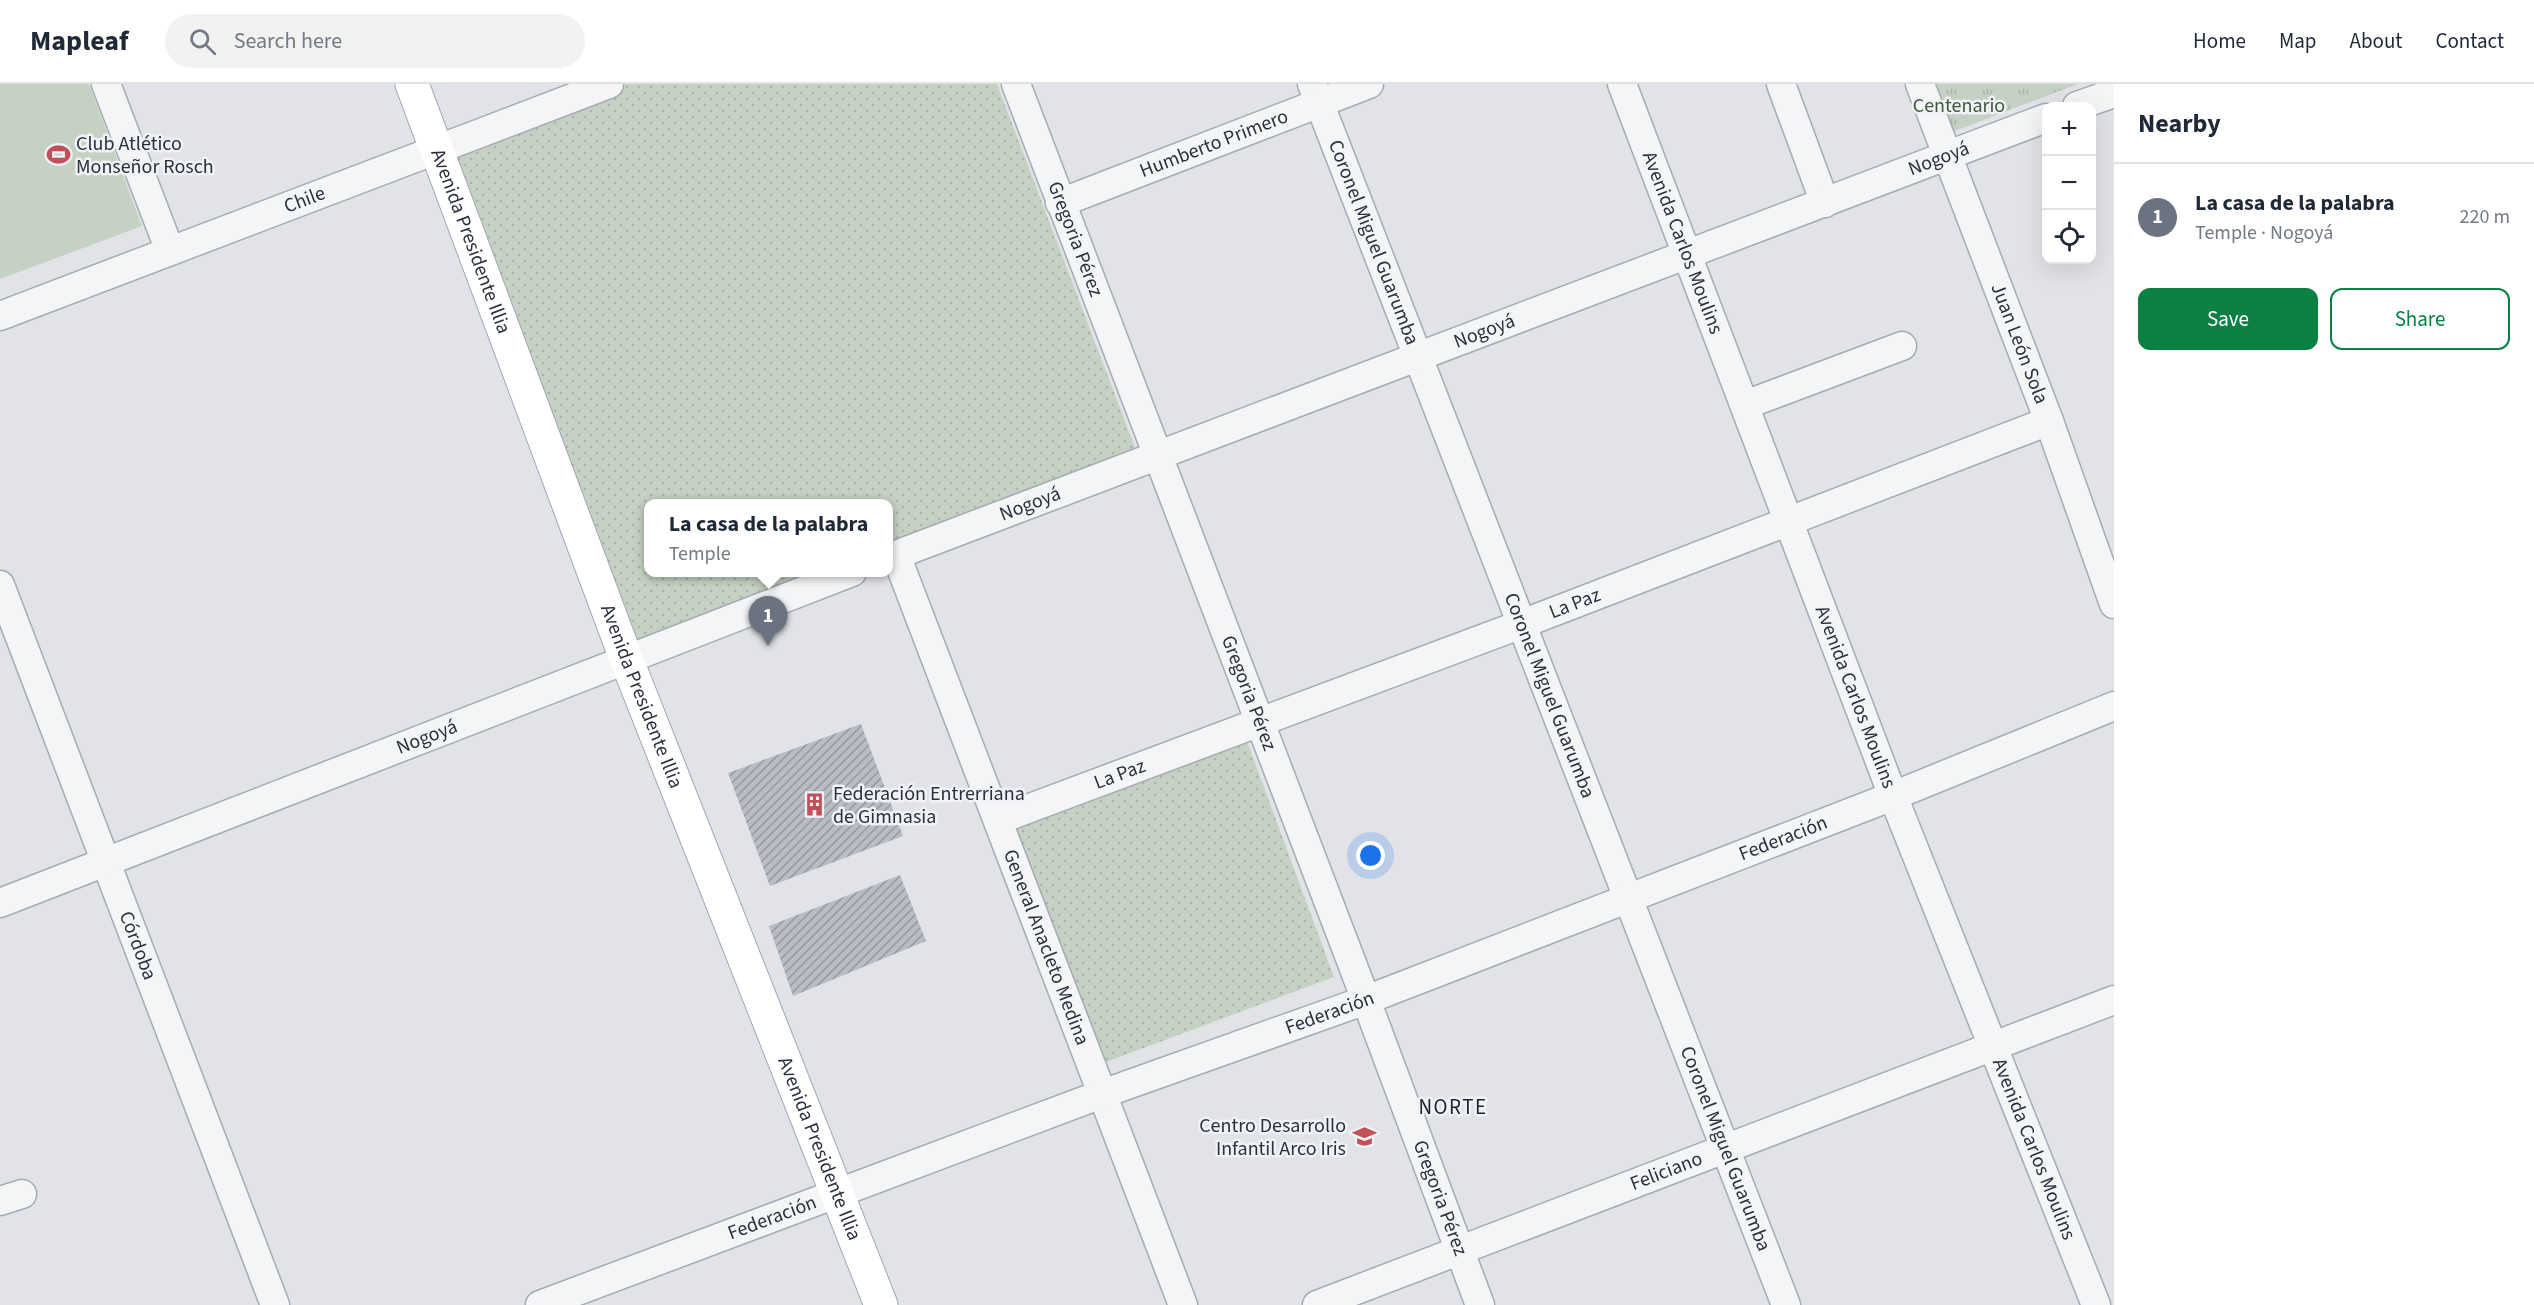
<!DOCTYPE html>
<html lang="en">
<head>
<meta charset="utf-8">
<style>
	:root { --surface:#fff; --page:#f2f2f3; --text:#1f2937; --muted:#747a83; --line:#e0e1e3; --accent:#0b8043 }
	body { margin:0; font-family:"Source Sans 3",sans-serif; background:var(--page); color:var(--text) }
	.controls { position:absolute; right:18px; top:18px; display:grid; overflow:hidden; border-radius:12px; box-shadow:0 6px 24px #0002 }
	.controls button { width:54px; height:54px; display:grid; place-items:center; padding:0; border:0; border-bottom:2px solid var(--line); background:var(--surface); color:var(--text); font:30px sans-serif }
	.you { position:absolute; left:1371px; top:772px; width:21px; height:21px; margin:-15px; border:4px solid #fff; border-radius:50%; background:#1a73e8; box-shadow:0 0 0 9px #1a73e833 }
	.badge { display:grid; place-items:center; width:39px; height:39px; border-radius:50%; background:var(--accent); color:#fff; font-size:20px; font-weight:700 }
	.pin { position:absolute; translate:-50% -50px; filter:drop-shadow(0 2px 3px #0008) }
	.pin::after { content:''; position:absolute; top:32px; width:21px; height:18px; background:inherit; clip-path:polygon(0 0,100% 0,50% 100%) }
	.popup { position:absolute; left:644px; top:415px; width:249px; height:78px; box-sizing:border-box; display:grid; place-content:center; border-radius:12px; background:var(--surface); filter:drop-shadow(0 2px 4px #0005); font-size:20px; white-space:nowrap; color:var(--muted) }
	.popup b { font-size:22px; color:var(--text) }
	.popup::after { content:''; position:absolute; left:50%; top:100%; margin-left:-12px; border:12px solid transparent; border-top-color:var(--surface) }
	.list { margin:0; padding:0; list-style:none }
	h2 { display:flex; justify-content:space-between; align-items:center; height:78px; margin:0; padding:0 24px; font-size:26px }
	h2 small { font-size:20px; font-weight:400; color:var(--muted) }
	.list li { display:grid; grid-template-columns:39px 1fr auto; gap:18px; align-items:center; box-sizing:border-box; height:108px; padding:0 24px; border-top:2px solid var(--line) }
	.list b { display:block; font-size:22px; white-space:nowrap }
	.list p { margin:0; font-size:20px; white-space:nowrap; color:var(--muted) }
	.list em { font-size:20px; font-style:normal; color:var(--muted) }
	.actions { display:flex; gap:12px; padding:18px 24px }
	.actions a { flex:1; padding:14px 0; border:2px solid var(--accent); border-radius:12px; text-align:center; font-size:21px; color:var(--accent) }
	.actions .main { background:var(--accent); color:#fff }
	.icon { flex:none; width:33px; height:33px; fill:none; stroke:currentColor; stroke-width:2; stroke-linecap:round; stroke-linejoin:round }
	.map { position:relative; flex:none; width:2114px; height:1221px; overflow:hidden }
	header { display:flex; align-items:center; gap:36px; box-sizing:border-box; height:84px; padding:0 30px; background:var(--surface); border-bottom:2px solid var(--line) }
	header strong { font-size:28px }
	nav { display:flex; gap:33px; margin-inline-start:auto; font-size:21px }
	.search { width:420px; height:54px; background:var(--page); display:flex; align-items:center; gap:15px; box-sizing:border-box; padding:0 21px; border-radius:33px; color:var(--muted); font-size:22px }
	main { display:flex }
	aside { flex:1; background:var(--surface) }
	.map>svg:first-child { display:block }
</style>
</head>
<body>
<header>
<strong>Mapleaf</strong>
<div class="search"><svg class="icon" aria-label="search" viewBox="0 0 24 24"><circle cx="10" cy="10" r="6"/><path d="M15 15l6 6"/></svg>Search here</div>
<nav><a>Home</a><a>Map</a><a>About</a><a>Contact</a></nav>
</header>
<main>
<div class="map">
<svg width="2114" height="1221" viewBox="0 0 2114 1221">
	<defs>
		<pattern id="grass-dots" width="8" height="8" patternUnits="userSpaceOnUse" patternTransform="scale(1.5)"><rect width="8" height="8" fill="#c5d2c3"/><path d="M2 2h.1M6 6h.1" fill="none" stroke="#a9b5a9" stroke-width="1.8" stroke-linecap="round"/></pattern>
		<pattern id="park-tufts" width="24" height="20" patternUnits="userSpaceOnUse" patternTransform="scale(1.5)"><rect width="24" height="20" fill="#c5d2c3"/><path d="M3 7l-1-3M5 7V3M7 7l1-3M15 17l-1-3M17 17v-4M19 17l1-3" fill="none" stroke="#a9b5a9"/></pattern>
		<pattern id="building-hatch" width="6" height="6" patternUnits="userSpaceOnUse" patternTransform="scale(1.5)"><rect width="6" height="6" fill="#b9bcc5"/><path d="M-1 1l2-2M0 6l6-6M5 7l2-2" fill="none" stroke="#9799a1"/></pattern>
	</defs>
	<rect width="100%" height="100%" fill="#e1e3e9"/>
	<path fill="url(#grass-dots)" d="M597 0H997L1137 369 888 463V420H648V488L821 489 638 558 448 57Z
		M1245 652 1334 893 1098 981 1008 740Z"/>
	<path fill="url(#park-tufts)" d="M1927 0H2078L1947 50Z"/>
	<path fill="#c5d2c3" d="M0 0H89L142 142 0 195Z
		M1957 0H1997L1961 13Z"/>
	<path fill="url(#building-hatch)" d="M861 640 903 752 770 802 728 689Z
		M900 791 926 857 793 912 769 842Z"/>
	<g fill="none" stroke-linecap="round" stroke-linejoin="round">
		<defs>
			<g id="minor">
				<path d="M106 0 170 167"/>
				<path id="s1" d="M1016 0 1366 916 1480 1221"/>
				<path id="s2" d="M1312 0 1786 1221"/>
				<path id="s3" d="M1622 0 1893 712 2096 1221"/>
				<path d="M1781 0 1825 119"/>
				<path id="s4" d="M1920 0 2049 337 2114 520"/>
				<path d="M2077 22 2114 9"/>
				<path id="s5" d="M1060 119 1369 0"/>
				<path id="s6" d="M0 232 609 0"/>
				<path d="M1745 321 1902 262"/>
				<path id="s7" d="M896 471 1183 1221"/>
				<path id="s8" d="M888 474 2046 34"/>
				<path id="s9" d="M0 501 275 1221"/>
				<path id="s10" d="M998 736 1522 540 2049 337"/>
				<path id="s11" d="M0 819 852 488"/>
				<path d="M0 1117 22 1110"/>
				<path id="s12" d="M540 1221 1102 1010 1366 916 1893 712 2114 622"/>
				<path id="s13" d="M1317 1221 2114 916"/>
			</g>
			<g id="major">
				<path id="s14" d="M412 0 627 577 881 1221"/>
			</g>
		</defs>
		<use href="#minor" stroke="#a7aab3" stroke-width="31"/>
		<use href="#major" stroke="#a1a7b4" stroke-width="35"/>
		<use href="#minor" stroke="#f4f5f7" stroke-width="28"/>
		<use href="#major" stroke="#fff" stroke-width="33"/>
	</g>
	<defs>
		<symbol id="stadium-bare" viewBox="-9 -9 18 18"><path d="M0-5a6.5 5 0 1 0 0 10a6.5 5 0 1 0 0-10ZM-3.5-1.8h7v3.6h-7Z" fill="#c54f58" stroke="#f1f2f6" stroke-width="2.5" paint-order="stroke"/></symbol>
		<symbol id="building-bare" viewBox="-9 -9 18 18"><path d="M-4-6H4V6H1V3H-1V6H-4ZM-2.5-4.3h1.7v1.8h-1.7ZM.8-4.3h1.7v1.8H.8ZM-2.5-1h1.7V.8h-1.7ZM.8-1h1.7V.8H.8Z" fill="#c54f58" stroke="#f1f2f6" stroke-width="2.5" paint-order="stroke"/></symbol>
		<symbol id="school-bare" viewBox="-9 -9 18 18"><path d="M0-5L7-2L0 1L-7-2ZM-4 1L0 2.5L4 1V4Q0 6-4 4Z" fill="#c54f58" stroke="#f1f2f6" stroke-width="2.5" paint-order="stroke"/></symbol>
	</defs>
	<g fill-rule="evenodd">
		<use href="#stadium-bare" x="42" y="54" width="33" height="33"/>
		<use href="#building-bare" x="798" y="704" width="33" height="33"/>
		<use href="#school-bare" x="1348" y="1036" width="33" height="33"/>
	</g>
	<g text-anchor="middle" dominant-baseline="central" stroke-width="5" stroke-linejoin="round" paint-order="stroke">
		<g font-size="20" fill="#3c5a39" stroke="#f1f2f6">
			<text x="1959" y="22">Centenario</text>
		</g>
		<g font-size="20" fill="#2b303f" stroke="#f1f2f6" text-anchor="start">
			<text x="76" y="60">Club Atlético<tspan x="76" dy="23">Monseñor Rosch</tspan></text>
			<text x="833" y="710">Federación Entrerriana<tspan x="833" dy="23">de Gimnasia</tspan></text>
			<text x="1346" y="1042" text-anchor="end">Centro Desarrollo<tspan x="1346" dy="23">Infantil Arco Iris</tspan></text>
		</g>
		<g font-size="20" fill="#2b303f" stroke="#f1f2f6">
			<text stroke="none"><textPath href="#s5" startOffset="165">Humberto Primero</textPath></text>
			<text stroke="none"><textPath href="#s8" startOffset="1124">Nogoyá</textPath></text>
			<text stroke="none"><textPath href="#s6" startOffset="326">Chile</textPath></text>
			<text stroke="none"><textPath href="#s1" startOffset="166">Gregoria Pérez</textPath></text>
			<text stroke="none"><textPath href="#s14" startOffset="168">Avenida Presidente Illia</textPath></text>
			<text stroke="none"><textPath href="#s2" startOffset="170">Coronel Miguel Guarumba</textPath></text>
			<text stroke="none"><textPath href="#s3" startOffset="170">Avenida Carlos Moulins</textPath></text>
			<text stroke="none"><textPath href="#s8" startOffset="638">Nogoyá</textPath></text>
			<text stroke="none"><textPath href="#s4" startOffset="278">Juan León Sola</textPath></text>
			<text stroke="none"><textPath href="#s8" startOffset="152">Nogoyá</textPath></text>
			<text stroke="none"><textPath href="#s10" startOffset="616">La Paz</textPath></text>
			<text stroke="none"><textPath href="#s1" startOffset="652">Gregoria Pérez</textPath></text>
			<text stroke="none"><textPath href="#s2" startOffset="656">Coronel Miguel Guarumba</textPath></text>
			<text stroke="none"><textPath href="#s14" startOffset="654">Avenida Presidente Illia</textPath></text>
			<text stroke="none"><textPath href="#s3" startOffset="656">Avenida Carlos Moulins</textPath></text>
			<text stroke="none"><textPath href="#s11" startOffset="458">Nogoyá</textPath></text>
			<text stroke="none"><textPath href="#s10" startOffset="130">La Paz</textPath></text>
			<text stroke="none"><textPath href="#s12" startOffset="1328">Federación</textPath></text>
			<text stroke="none"><textPath href="#s9" startOffset="386">Córdoba</textPath></text>
			<text stroke="none"><textPath href="#s7" startOffset="420">General Anacleto Medina</textPath></text>
			<text stroke="none"><textPath href="#s12" startOffset="842">Federación</textPath></text>
			<text stroke="none"><textPath href="#s2" startOffset="1142">Coronel Miguel Guarumba</textPath></text>
			<text stroke="none"><textPath href="#s14" startOffset="1140">Avenida Presidente Illia</textPath></text>
			<text stroke="none"><textPath href="#s3" startOffset="1142">Avenida Carlos Moulins</textPath></text>
			<text stroke="none"><textPath href="#s13" startOffset="374">Feliciano</textPath></text>
			<text stroke="none"><textPath href="#s1" startOffset="1192">Gregoria Pérez</textPath></text>
			<text stroke="none"><textPath href="#s12" startOffset="248">Federación</textPath></text>
		</g>
		<g font-size="21" letter-spacing="1.5" fill="#1d2230" stroke="#f1f2f6">
			<text x="1453" y="1023">NORTE</text>
		</g>
	</g>
</svg>
<div class="controls">
<button>+</button>
<button>−</button>
<button><svg class="icon" aria-label="locate" viewBox="0 0 24 24"><circle cx="12" cy="12" r="6"/><path d="M12 2v4M12 18v4M2 12h4M18 12h4"/></svg></button>
</div>
<div class="you"></div>
<div class="pin badge" style="left:768px;top:562px;background:#6b7280">1</div>
<div class="popup"><b>La casa de la palabra</b>Temple</div>
</div>
<aside>
<h2>Nearby<small></small></h2>
<ul class="list">
<li><span class="badge" style="background:#6b7280">1</span><div><b>La casa de la palabra</b><p>Temple · Nogoyá</p></div><em>220 m</em></li>
</ul>
<div class="actions"><a class="main">Save</a><a>Share</a></div>
</aside>
</main>
</body>
</html>
